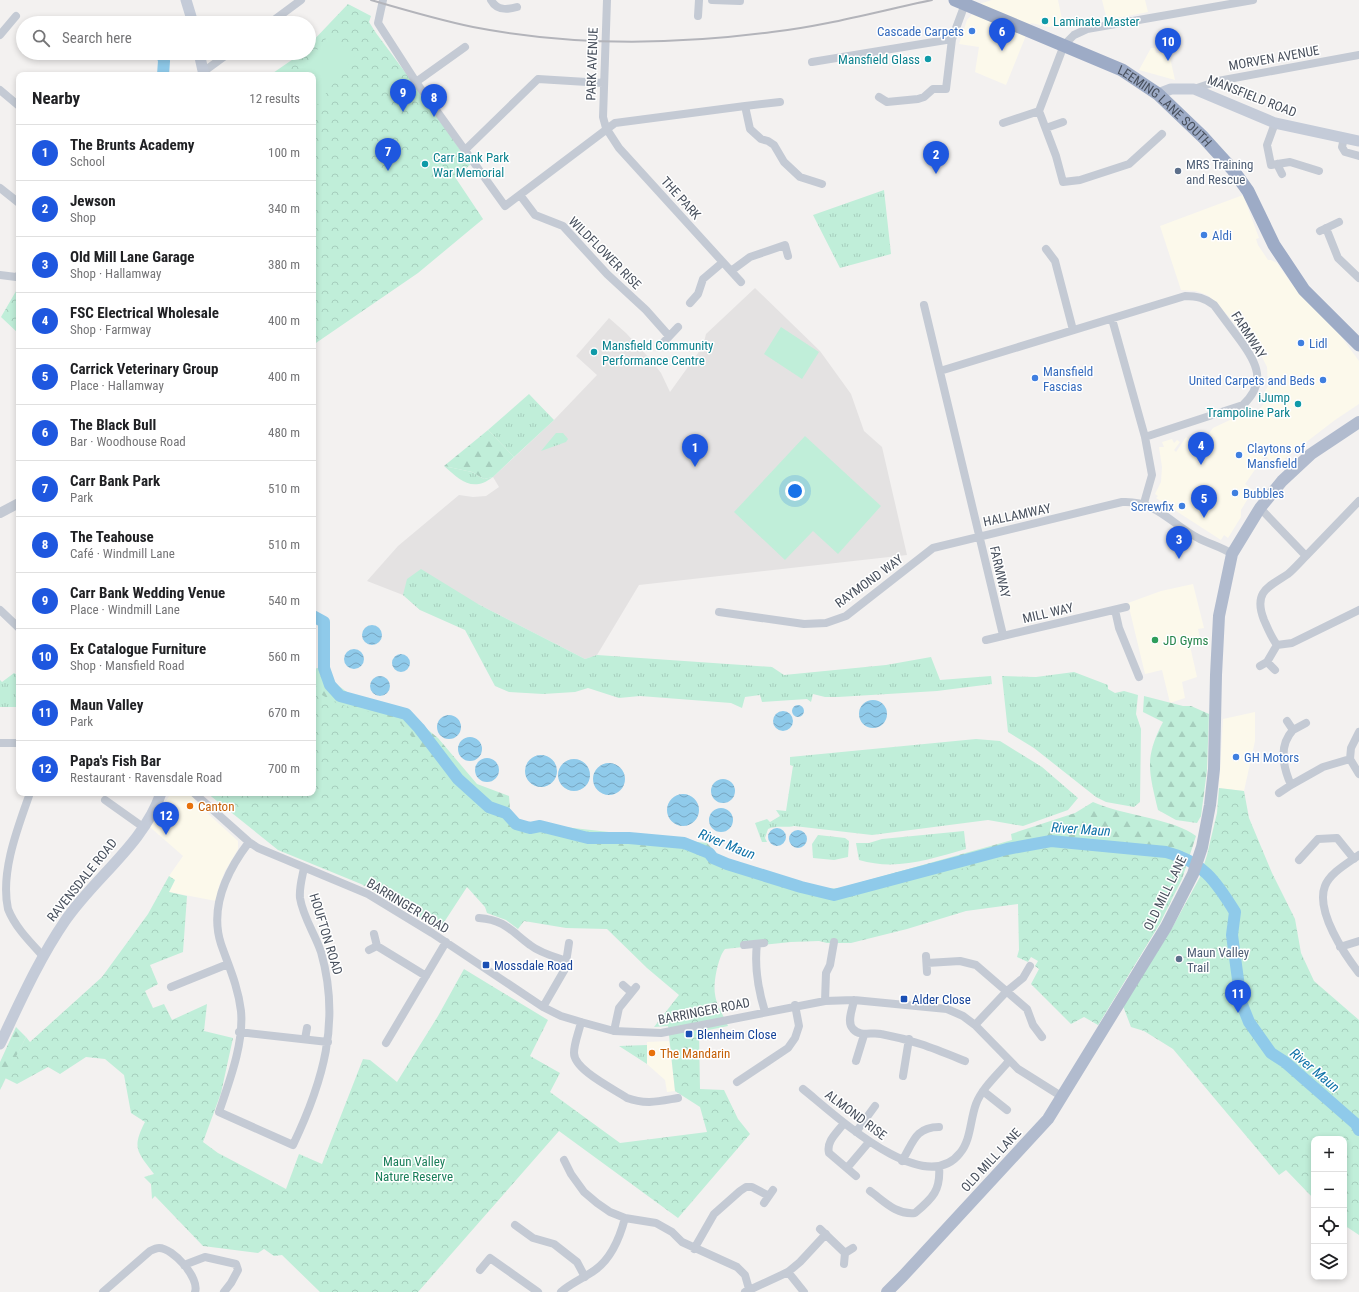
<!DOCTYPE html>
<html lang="en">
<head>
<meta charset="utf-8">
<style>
	:root { --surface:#fff; --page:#f2f2f2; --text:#202124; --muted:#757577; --line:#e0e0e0; --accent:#1e57df }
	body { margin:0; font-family:"Roboto Condensed",sans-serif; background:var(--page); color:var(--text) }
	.controls { position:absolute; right:12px; bottom:12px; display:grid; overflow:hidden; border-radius:8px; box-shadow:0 2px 6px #0003 }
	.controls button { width:36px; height:36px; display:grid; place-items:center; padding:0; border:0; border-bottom:1px solid var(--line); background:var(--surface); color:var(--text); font:20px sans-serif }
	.you { position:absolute; left:795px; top:491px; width:14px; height:14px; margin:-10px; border:3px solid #fff; border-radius:50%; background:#1a73e8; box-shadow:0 0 0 6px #1a73e833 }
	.badge { display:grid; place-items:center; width:26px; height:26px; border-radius:50%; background:var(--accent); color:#fff; font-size:13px; font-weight:700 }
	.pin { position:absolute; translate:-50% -33px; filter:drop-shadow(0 1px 2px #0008) }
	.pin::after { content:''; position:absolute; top:21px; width:14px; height:12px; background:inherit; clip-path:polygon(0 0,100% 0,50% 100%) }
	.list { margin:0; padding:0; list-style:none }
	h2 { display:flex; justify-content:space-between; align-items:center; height:52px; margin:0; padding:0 16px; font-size:17px }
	h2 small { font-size:13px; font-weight:400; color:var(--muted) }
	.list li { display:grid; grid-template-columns:26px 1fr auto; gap:12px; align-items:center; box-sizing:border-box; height:56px; padding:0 16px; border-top:1px solid var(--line) }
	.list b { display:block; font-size:15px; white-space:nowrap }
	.list p { margin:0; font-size:13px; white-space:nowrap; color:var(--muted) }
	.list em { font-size:13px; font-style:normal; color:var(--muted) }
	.icon { flex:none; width:22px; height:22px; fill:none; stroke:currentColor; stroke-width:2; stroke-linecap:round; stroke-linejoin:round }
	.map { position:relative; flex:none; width:1359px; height:1292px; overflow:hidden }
	.search { position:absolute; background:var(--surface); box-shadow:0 2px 6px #0003; left:16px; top:16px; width:300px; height:44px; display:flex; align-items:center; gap:10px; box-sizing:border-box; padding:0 14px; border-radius:22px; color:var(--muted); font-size:15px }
	.panel { position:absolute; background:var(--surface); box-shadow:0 2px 6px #0003; left:16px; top:72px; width:300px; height:724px; border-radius:8px }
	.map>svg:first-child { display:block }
</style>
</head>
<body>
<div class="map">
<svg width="1359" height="1292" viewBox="0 0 1359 1292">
	<defs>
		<pattern id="grass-tufts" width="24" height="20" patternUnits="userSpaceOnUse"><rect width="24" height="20" fill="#c0eed9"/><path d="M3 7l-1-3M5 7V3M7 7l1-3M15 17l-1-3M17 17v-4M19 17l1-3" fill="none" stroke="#a6cebd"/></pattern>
		<pattern id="forest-firs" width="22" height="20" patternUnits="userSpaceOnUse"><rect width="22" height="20" fill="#c0eed9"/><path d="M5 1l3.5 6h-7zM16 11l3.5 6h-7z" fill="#a6cebd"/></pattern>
		<pattern id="park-crowns" width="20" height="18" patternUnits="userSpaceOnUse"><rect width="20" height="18" fill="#c0eed9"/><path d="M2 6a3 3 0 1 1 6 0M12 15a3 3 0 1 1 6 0" fill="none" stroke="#a6cebd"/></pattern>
		<pattern id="water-waves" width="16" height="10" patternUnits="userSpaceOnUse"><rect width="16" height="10" fill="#8fcaea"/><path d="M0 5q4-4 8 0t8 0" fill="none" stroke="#77a6c1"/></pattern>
	</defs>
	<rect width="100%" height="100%" fill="#f3f1f0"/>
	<path fill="#fcf9eb" d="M992 0H1058L1063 24 1048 27 1031 23 1006 85 975 72 979 47 959 44 967 20 982 3Z
		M1102 0H1145L1148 12 1107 20Z
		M1151 48H1155L1156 53H1169L1175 80 1139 70Z
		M1243 195 1259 238 1256 239 1258 245 1268 260H1271L1277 263 1291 283 1340 335 1359 361V404L1335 420 1275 466 1265 455 1245 484 1253 490 1241 510V517L1228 538 1224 535 1221 540 1156 498 1158 496 1155 494 1161 482 1162 467 1159 447H1164L1162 442 1172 439 1174 443 1177 440 1180 442 1174 450 1176 452 1186 437 1209 453 1211 450 1208 444V435L1213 428 1232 419 1250 406 1257 411 1263 405 1264 393 1268 386 1267 367 1260 353 1216 302 1207 295 1196 291 1181 290 1160 226Z
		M1193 584 1204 628 1198 629 1201 643 1190 646 1197 677 1182 682 1185 698 1170 703 1162 670 1145 674 1128 603 1161 591Z
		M1255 712V741L1244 791 1219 788 1223 719Z
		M171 793H189L195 798 194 801 238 841V849L225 871 219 886 216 901 169 892 175 880 169 876 183 856 150 827Z
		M669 1041 675 1091 667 1092 665 1080 647 1064V1042Z"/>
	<path fill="#e4e2e2" d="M755 288 820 351 851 394 864 431 882 447 907 555 639 585 597 655 585 659 478 604 420 610 403 595 367 581 398 546 459 495 473 497 486 496 499 487 493 477 554 420 597 375 576 356 609 318 626 333 651 360 661 373 670 392 703 346 706 334Z"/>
	<path fill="url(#grass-tufts)" d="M884 190 891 254 840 268 813 215Z
		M529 394 554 420 514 457 488 430Z
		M556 433H563L568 439 566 442 541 451Z
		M444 466 472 472 484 479 493 477C472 493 460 480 444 466Z
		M421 569 478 604 585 659 597 655 772 667 784 675 886 665 931 657 940 680 991 676 992 684 937 691 838 697H825L813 694 811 702 807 699 762 702 760 695 745 697 742 708 731 703 640 696 619 698 588 688 575 692 543 694 509 692 495 686 465 630 420 610 403 595 407 579Z
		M1074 672 1108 685V689L1115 693 1124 691 1138 695 1136 714 1141 729 1140 802 1134 807 1106 802 1096 797 1034 748 1008 732 1002 676 1036 677Z
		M14 673 19 676V707H0V680L2 682Z
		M976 739 1000 741 1042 767 1078 798 1068 810 1023 826 988 820 872 835 794 826C784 828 777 825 768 829L765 838 767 842H762L755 823 767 819 770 822 780 816 776 810 786 811 793 766 790 765V757Z
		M964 831 966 849C930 859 896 871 859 860L856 843H869L882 839Z
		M818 835 845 838 849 841 848 857 834 860 813 858 812 844Z
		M647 1045V1064L619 1046Z"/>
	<path fill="url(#forest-firs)" d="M488 430 514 457 493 477 484 479 472 472 444 466Z
		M318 668 328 678 351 695 400 707 438 738 477 784 509 796 511 821 707 843 721 858 825 889 840 888 1012 840 1011 834 1075 813 1093 802C1121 815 1175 819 1196 836L1182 879 1160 923 1098 1025 1042 887 897 928 598 881 313 743V669Z
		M1144 696 1183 706H1191L1209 714 1207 770 1201 816 1197 823 1176 820 1158 810C1149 772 1144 758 1163 722L1143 712Z
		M16 1027 26 1037 0 1090V1062Z"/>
	<path fill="url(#park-crowns)" d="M348 4 371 16 369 22 376 33 442 122 470 165 455 177 483 219 418 273 313 345V75H270L302 53H309V45Z
		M19 286V334L1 317Z
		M313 690 338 704 397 719 450 783 485 813 501 819 510 829 529 835 539 832 583 844 682 849 704 857 709 864 833 901 1053 846 1163 855 1178 858 1187 864 1160 923 1098 1025 1084 1017 1071 1024 1031 984 1039 969 1035 966 1038 961 1031 957 1028 962 1017 957 1019 950 1018 904 966 911 907 929 851 943H827L819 941 791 942 725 949C718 957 713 984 715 994 716 1005 724 1016 728 1026L699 1032 700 1089 724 1090 738 1119 750 1134 678 1218 559 1131 418 1292H320L282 1255 274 1256 264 1249 258 1253 203 1246 155 1196 152 1199 151 1184 144 1177 154 1174C138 1152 131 1149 145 1122L131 1113 124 1075 105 1059 86 1057 60 1074 48 1067 17 1084 5 1078 26 1037 30 1042 102 977 148 914 169 876 175 880 169 892 187 896 183 952 150 965 158 984 145 991 153 1008 164 1004 172 1020 207 1004 204 1031 233 1038 221 1093 203 1142 218 1153 286 1189 299 1154 322 1164 363 1059 370 1060 397 1082 438 1016 464 969 548 1020 530 1056 560 1073 550 1092 620 1143 707 1132 700 1107 675 1091 668 1026 654 1027 679 995 647 968 607 929 566 928 524 921 518 929 506 920 487 913 485 907 467 887 439 930 406 908 361 884 278 850 207 793H313Z
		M1219 788 1244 791 1249 818 1272 873 1295 919 1301 953 1314 981 1359 1020V1235L1344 1225V1139H1314V1199L1286 1170 1279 1175 1173 1049 1144 1031 1131 1027 1123 1006 1172 928 1200 877 1207 855 1217 813Z"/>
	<path fill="#c0eed9" d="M329 35 355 56 313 110V75H297Z
		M781 327 819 352 802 379 764 354Z
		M805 436 881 506 838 554 813 531 785 560 734 512Z"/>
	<path fill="url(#water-waves)" d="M362 635a10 10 0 1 1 20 0a10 10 0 1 1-20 0Z
		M344 659a10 10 0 1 1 20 0a10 10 0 1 1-20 0Z
		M392 663a9 9 0 1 1 18 0a9 9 0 1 1-18 0Z
		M370 686a10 10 0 1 1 20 0a10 10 0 1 1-20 0Z
		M859 714a14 14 0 1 1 28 0a14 14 0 1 1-28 0Z
		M792 711a6 6 0 1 1 12 0a6 6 0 1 1-12 0Z
		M773 721a10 10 0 1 1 20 0a10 10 0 1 1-20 0Z
		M437 727a12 12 0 1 1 24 0a12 12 0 1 1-24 0Z
		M458 749a12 12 0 1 1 24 0a12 12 0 1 1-24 0Z
		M525 771a16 16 0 1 1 32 0a16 16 0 1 1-32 0Z
		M475 770a12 12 0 1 1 24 0a12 12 0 1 1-24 0Z
		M558 775a16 16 0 1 1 32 0a16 16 0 1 1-32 0Z
		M593 779a16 16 0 1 1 32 0a16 16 0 1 1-32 0Z
		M711 791a12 12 0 1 1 24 0a12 12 0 1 1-24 0Z
		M667 810a16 16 0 1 1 32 0a16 16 0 1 1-32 0Z
		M709 820a12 12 0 1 1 24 0a12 12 0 1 1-24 0Z
		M768 837a9 9 0 1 1 18 0a9 9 0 1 1-18 0Z
		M789 839a9 9 0 1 1 18 0a9 9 0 1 1-18 0Z"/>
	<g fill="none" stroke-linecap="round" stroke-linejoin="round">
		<path stroke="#8fcaea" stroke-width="12" d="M139 22 140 23
			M162 53 164 61 163 75
			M313 616 324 622V668L330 685 340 696 406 714 419 728 458 779 489 807 506 813 516 824 530 828 540 826 588 838H629L684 843 709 853 713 858 727 864 801 887 834 895 1007 849 1051 841 1166 852C1202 861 1216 881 1235 912L1232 935 1241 1002 1249 1022 1271 1053 1285 1062 1356 1124 1359 1130"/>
		<path stroke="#c4cad4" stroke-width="8" d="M383 0 378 23 416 82 505 206 615 123 745 106
			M491 0C497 11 507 10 517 7
			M607 0 603 117 606 128 619 148 741 282
			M712 0 740 1
			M698 16 699 0
			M270 23 301 0
			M0 35 16 16
			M812 62 952 39
			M203 72 229 53
			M416 82 465 47
			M1194 89 1218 81 1359 55
			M0 90 19 106
			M879 97 887 102 918 99 924 97 933 89H946L952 39 965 4
			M780 102 745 106 750 129 761 139 768 141 774 145 784 162 800 177 822 184
			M1003 123 1039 111
			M1275 123 1267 145 1271 165 1290 162 1319 171
			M1046 128 1063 122
			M1162 134 1129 164 1080 180 1063 182 1056 156 1039 111 1064 45 1074 35 1087 29 1253 0
			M1344 138 1342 147 1345 152 1359 156
			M465 150 538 79 603 83
			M1277 164 1282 174
			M0 188 19 203
			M520 195 535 215 563 226 607 274 646 310 669 336
			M1326 228 1338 258 1359 278
			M1320 231 1339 222
			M1046 249 1055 261 1073 330
			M731 271 750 257 785 245 788 256
			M0 275 16 277 19 275
			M690 303 698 294 703 279 723 262
			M924 305 1003 635
			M1112 319 1145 437
			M662 344 678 327
			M940 371 1185 296C1197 296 1205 298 1214 305 1223 317 1231 328 1240 340 1257 363 1267 382 1243 405L1145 437 1152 475 1144 503
			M1260 508 1306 556C1300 562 1294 569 1288 574 1268 587 1253 592 1264 620 1268 629 1271 637 1277 645
			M1306 556 1359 501
			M0 610 19 628
			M1115 610 1119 628 1139 677
			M719 612 804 624 826 623 846 616 933 548 1122 502C1156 500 1171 524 1198 538 1209 544 1222 547 1232 554
			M986 640 1126 607
			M1277 645 1292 643 1359 610
			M1267 662 1275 670
			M1260 666 1267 662 1277 645
			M1287 721 1293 730C1278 746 1283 767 1291 785L1323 767 1350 759
			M1293 730 1306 723
			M0 743H19
			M1350 759 1351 748 1359 732
			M1350 759 1359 774
			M30 793C18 827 0 872 8 909 15 927 30 942 43 956
			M194 793 249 842 258 848 368 894 432 933 543 1007 561 1016 581 1022 614 1031 661 1033 825 1001 854 1000 947 1009 963 1016 975 1025 1018 1069 1061 1096
			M1279 793 1291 785
			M105 800 143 827
			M249 842C227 871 209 907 221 944 229 967 238 986 241 1011 244 1044 229 1082 219 1112L293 1145C323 1082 341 1022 321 952 315 934 303 917 300 898 299 888 302 878 304 868
			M1359 855C1348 863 1330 873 1325 886 1315 911 1345 955 1359 973
			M1299 860 1318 839 1337 838 1354 859
			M479 918C505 920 511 931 530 945 540 953 555 957 567 961
			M757 944C754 968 758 989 765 1012
			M744 945 764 943
			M377 946 426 976
			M1340 947 1359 941
			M369 950 377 946 374 934
			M926 956 927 972
			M927 963 960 961 976 965 1027 1009 1033 1025 1042 1037
			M623 985 631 992
			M171 987 228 964
			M854 1000C853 1008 846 1022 853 1029 860 1037 872 1032 881 1034 914 1040 935 1049 965 1061
			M825 1001 826 973 830 965 834 942
			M543 1007 565 969 569 943
			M581 1022C579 1032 574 1043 574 1053 574 1070 614 1089 627 1098 646 1105 660 1101 678 1098
			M975 1025 1007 991 1023 978 1030 966
			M614 1031 619 1008 636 987
			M239 1032 328 1042
			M305 1039 307 1028
			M386 1043 446 942
			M856 1061 864 1035
			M903 1076 909 1039
			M737 1082 788 1048 795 1038 799 1026 795 1005
			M803 1089C832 1112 924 1200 960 1153 971 1140 970 1120 976 1104 982 1088 998 1074 1009 1061
			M983 1091 1007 1110
			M844 1123C837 1133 826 1141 829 1153L856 1176
			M856 1132 875 1106
			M564 1160 571 1174 584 1192 597 1203 610 1212 625 1218 656 1223 672 1232 682 1242 737 1267 745 1275 749 1289
			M902 1161C913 1143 915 1127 939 1127
			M847 1168 869 1142
			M870 1191C884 1201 896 1215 915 1213 933 1198 941 1190 939 1166
			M764 1203 773 1190
			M515 1225 533 1238 554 1244 577 1262 585 1277
			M820 1229 845 1253 844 1264
			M694 1249 714 1214 740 1191 746 1187H752L769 1196
			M845 1253 853 1248
			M184 1265 205 1257 236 1264 238 1270 231 1283 224 1292
			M480 1270 490 1258 538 1292
			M788 1272 804 1292
			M103 1292 150 1251C152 1250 156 1248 159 1248 173 1248 200 1278 195 1292
			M561 1292C571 1283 584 1278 595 1270 612 1258 620 1237 625 1218
			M745 1292 788 1272 800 1262 826 1234"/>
		<path stroke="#c4cad4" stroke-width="10" d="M0 513 19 503"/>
		<path stroke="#c4cbd8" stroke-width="11" d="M186 0 193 23
			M199 53 204 75
			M1158 94 1171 89H1194L1275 123 1359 141
			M0 1044C20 1002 39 959 65 921 94 878 144 844 161 793"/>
		<path stroke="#b1bbce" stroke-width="12" d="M887 1292 903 1276 1048 1119 1166 927 1193 874 1202 847 1210 805 1214 769 1216 675 1219 616 1232 554 1260 508 1282 481 1311 454 1359 422"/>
		<path stroke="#9dabc6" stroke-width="13" id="s1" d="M955 0 1122 70 1158 94 1203 137 1233 170 1248 191 1274 245 1304 290 1359 345"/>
		<path stroke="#b3b4ba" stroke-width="2" d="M371 0C405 10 439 20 473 27 571 46 674 45 772 32 825 26 879 11 932 0"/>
	</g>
	<g fill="#0f9aa8" stroke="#fff" stroke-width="1.5">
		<circle cx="1045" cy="21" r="4"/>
		<circle cx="928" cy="59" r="4"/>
		<circle cx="425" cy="164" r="4"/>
		<circle cx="594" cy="352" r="4"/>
		<circle cx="1298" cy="404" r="4"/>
	</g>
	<g fill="#3f7fe0" stroke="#fff" stroke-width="1.5">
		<circle cx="972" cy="31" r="4"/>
		<circle cx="1204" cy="235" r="4"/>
		<circle cx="1301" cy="343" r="4"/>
		<circle cx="1035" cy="378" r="4"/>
		<circle cx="1323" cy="380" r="4"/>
		<circle cx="1239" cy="455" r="4"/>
		<circle cx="1235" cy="493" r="4"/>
		<circle cx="1182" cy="506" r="4"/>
		<circle cx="1236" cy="757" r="4"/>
	</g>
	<g fill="#5c6f8a" stroke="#fff" stroke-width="1.5">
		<circle cx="1178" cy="171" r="4"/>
		<circle cx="1179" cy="959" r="4"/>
	</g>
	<circle fill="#2e9e5b" stroke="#fff" stroke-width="1.5" cx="1155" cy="640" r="4"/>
	<g fill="#e8710a" stroke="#fff" stroke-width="1.5">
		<circle cx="190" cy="806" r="4"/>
		<circle cx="652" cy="1053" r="4"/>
	</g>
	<g fill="#1a4fb4" stroke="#fff" stroke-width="1.5">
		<rect x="482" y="961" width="8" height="8" rx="2"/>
		<rect x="900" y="995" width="8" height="8" rx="2"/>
		<rect x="685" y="1030" width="8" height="8" rx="2"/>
	</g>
	<g text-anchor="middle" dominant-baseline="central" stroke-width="3" stroke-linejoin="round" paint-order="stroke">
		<g font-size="13" fill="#0d838f" stroke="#fff" text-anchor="start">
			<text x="1053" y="21">Laminate Master</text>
			<text x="920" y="59" text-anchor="end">Mansfield Glass</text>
			<text x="433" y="157">Carr Bank Park<tspan x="433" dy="15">War Memorial</tspan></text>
			<text x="602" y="345">Mansfield Community<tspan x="602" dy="15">Performance Centre</tspan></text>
			<text x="1290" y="397" text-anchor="end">iJump<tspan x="1290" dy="15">Trampoline Park</tspan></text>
		</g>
		<g font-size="13" fill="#366cbe" stroke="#fff" text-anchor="start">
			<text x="964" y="31" text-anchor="end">Cascade Carpets</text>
			<text x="1212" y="235">Aldi</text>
			<text x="1309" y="343">Lidl</text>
			<text x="1043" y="371">Mansfield<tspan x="1043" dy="15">Fascias</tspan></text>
			<text x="1315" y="380" text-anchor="end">United Carpets and Beds</text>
			<text x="1247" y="448">Claytons of<tspan x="1247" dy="15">Mansfield</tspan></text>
			<text x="1243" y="493">Bubbles</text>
			<text x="1174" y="506" text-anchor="end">Screwfix</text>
			<text x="1244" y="757">GH Motors</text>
		</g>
		<g font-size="13" fill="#48505d" stroke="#fff">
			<text transform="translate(1274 58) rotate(-10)">MORVEN AVENUE</text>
			<text transform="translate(592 64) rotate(-88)">PARK AVENUE</text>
			<text transform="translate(1252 96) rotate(21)">MANSFIELD ROAD</text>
			<text stroke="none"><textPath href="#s1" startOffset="237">LEEMING LANE SOUTH</textPath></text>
			<text transform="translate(681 198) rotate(48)">THE PARK</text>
			<text transform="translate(605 253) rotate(45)">WILDFLOWER RISE</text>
			<text transform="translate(1249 335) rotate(57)">FARMWAY</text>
			<text transform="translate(1017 515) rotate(-12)">HALLAMWAY</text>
			<text transform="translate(1000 572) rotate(77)">FARMWAY</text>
			<text transform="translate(869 581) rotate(-36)">RAYMOND WAY</text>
			<text transform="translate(1048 613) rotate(-13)">MILL WAY</text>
			<text transform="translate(82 880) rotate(-51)">RAVENSDALE ROAD</text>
			<text transform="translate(1165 893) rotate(-64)">OLD MILL LANE</text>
			<text transform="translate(408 906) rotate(31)">BARRINGER ROAD</text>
			<text transform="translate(326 934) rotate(73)">HOUFTON ROAD</text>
			<text transform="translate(704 1011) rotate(-11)">BARRINGER ROAD</text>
			<text transform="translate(856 1115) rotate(37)">ALMOND RISE</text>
			<text transform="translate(991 1160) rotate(-47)">OLD MILL LANE</text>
		</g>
		<g font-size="13" fill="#4e5e75" stroke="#fff" text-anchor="start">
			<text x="1186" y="164">MRS Training<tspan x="1186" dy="15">and Rescue</tspan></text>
			<text x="1187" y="952">Maun Valley<tspan x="1187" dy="15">Trail</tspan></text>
		</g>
		<g font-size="13" fill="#27864d" stroke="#fff" text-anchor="start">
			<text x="1163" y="640">JD Gyms</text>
		</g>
		<g font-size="13" fill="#c56008" stroke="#fff" text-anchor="start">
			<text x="198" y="806">Canton</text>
			<text x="660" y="1053">The Mandarin</text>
		</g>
		<g font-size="13" fill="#164399" stroke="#fff" text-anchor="start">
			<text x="494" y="965">Mossdale Road</text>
			<text x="912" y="999">Alder Close</text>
			<text x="697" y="1034">Blenheim Close</text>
		</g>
		<g font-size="13" fill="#1a7e5a" stroke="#fff">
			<text x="414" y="1161">Maun Valley<tspan x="414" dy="15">Nature Reserve</tspan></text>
		</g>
		<g font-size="14" font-style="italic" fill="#1073a9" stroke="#fff">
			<text transform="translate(1081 829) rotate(4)">River Maun</text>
			<text transform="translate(727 844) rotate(22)">River Maun</text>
			<text transform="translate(1315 1070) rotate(40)">River Maun</text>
		</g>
	</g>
</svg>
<div class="controls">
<button>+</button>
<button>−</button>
<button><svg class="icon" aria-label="locate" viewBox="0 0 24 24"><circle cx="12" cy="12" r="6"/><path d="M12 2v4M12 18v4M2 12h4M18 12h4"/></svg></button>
<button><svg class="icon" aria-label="layers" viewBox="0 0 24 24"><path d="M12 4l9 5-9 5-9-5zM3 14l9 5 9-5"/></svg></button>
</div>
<div class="you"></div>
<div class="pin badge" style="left:695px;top:467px">1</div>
<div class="pin badge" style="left:936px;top:174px">2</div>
<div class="pin badge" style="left:1179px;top:559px">3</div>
<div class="pin badge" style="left:1201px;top:465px">4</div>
<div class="pin badge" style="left:1204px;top:518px">5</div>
<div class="pin badge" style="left:1002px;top:51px">6</div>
<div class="pin badge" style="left:388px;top:171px">7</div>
<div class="pin badge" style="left:434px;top:117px">8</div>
<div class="pin badge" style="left:403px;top:112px">9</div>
<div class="pin badge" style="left:1168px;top:61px">10</div>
<div class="pin badge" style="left:1238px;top:1013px">11</div>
<div class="pin badge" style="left:166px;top:835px">12</div>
<div class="search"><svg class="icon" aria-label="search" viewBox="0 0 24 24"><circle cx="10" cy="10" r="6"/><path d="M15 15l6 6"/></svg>Search here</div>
<section class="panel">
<h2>Nearby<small>12 results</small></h2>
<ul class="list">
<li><span class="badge">1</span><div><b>The Brunts Academy</b><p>School</p></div><em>100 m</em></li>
<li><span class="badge">2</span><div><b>Jewson</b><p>Shop</p></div><em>340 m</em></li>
<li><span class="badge">3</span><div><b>Old Mill Lane Garage</b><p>Shop · Hallamway</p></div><em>380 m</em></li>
<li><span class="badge">4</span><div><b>FSC Electrical Wholesale</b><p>Shop · Farmway</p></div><em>400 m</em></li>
<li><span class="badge">5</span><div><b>Carrick Veterinary Group</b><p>Place · Hallamway</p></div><em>400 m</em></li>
<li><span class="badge">6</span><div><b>The Black Bull</b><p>Bar · Woodhouse Road</p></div><em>480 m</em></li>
<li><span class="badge">7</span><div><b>Carr Bank Park</b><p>Park</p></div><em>510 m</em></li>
<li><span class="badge">8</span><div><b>The Teahouse</b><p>Café · Windmill Lane</p></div><em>510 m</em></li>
<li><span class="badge">9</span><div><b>Carr Bank Wedding Venue</b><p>Place · Windmill Lane</p></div><em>540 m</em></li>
<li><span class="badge">10</span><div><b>Ex Catalogue Furniture</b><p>Shop · Mansfield Road</p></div><em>560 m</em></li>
<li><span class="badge">11</span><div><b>Maun Valley</b><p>Park</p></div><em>670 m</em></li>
<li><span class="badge">12</span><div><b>Papa's Fish Bar</b><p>Restaurant · Ravensdale Road</p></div><em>700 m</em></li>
</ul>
</section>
</div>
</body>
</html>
